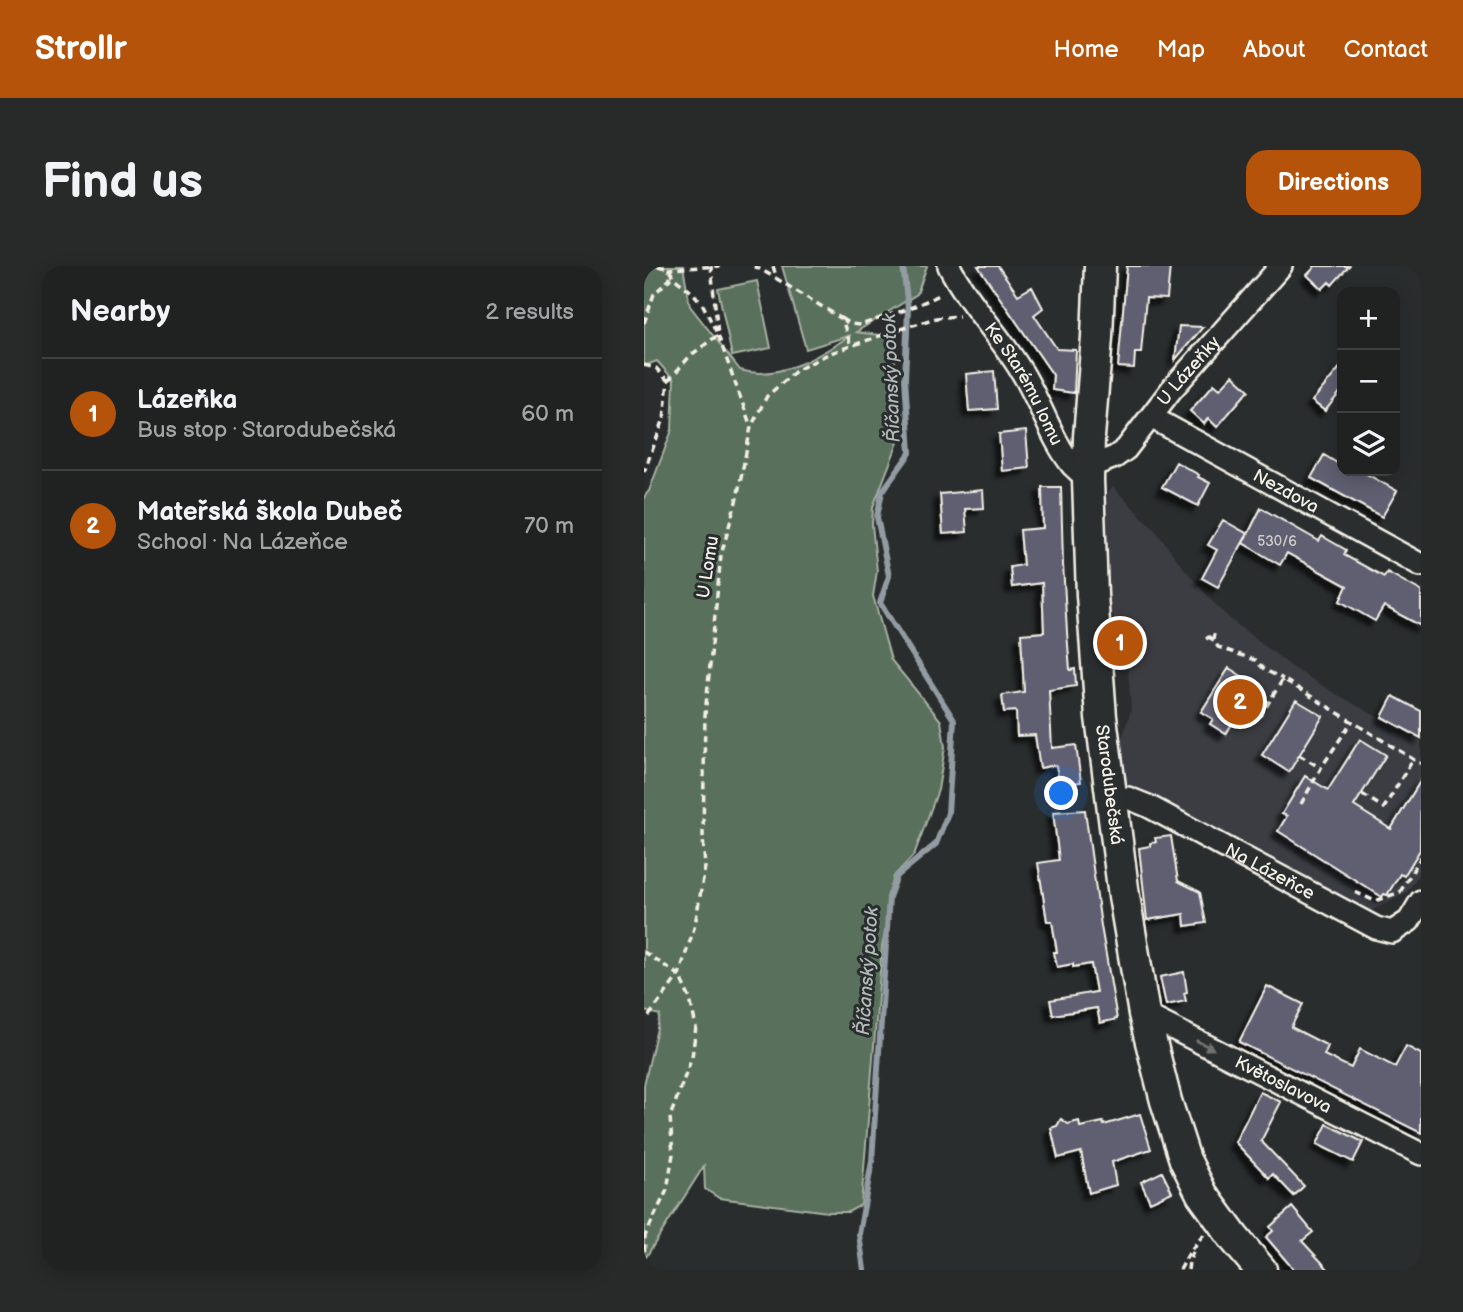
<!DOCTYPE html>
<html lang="en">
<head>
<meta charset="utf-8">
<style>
	:root { --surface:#202222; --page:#282a2a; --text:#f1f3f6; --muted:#a2a4a5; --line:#3d3f40; --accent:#b45309 }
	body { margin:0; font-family:"Balsamiq Sans",sans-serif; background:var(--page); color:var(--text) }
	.controls { position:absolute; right:21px; top:21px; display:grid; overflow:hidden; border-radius:14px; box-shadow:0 4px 18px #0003 }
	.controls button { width:63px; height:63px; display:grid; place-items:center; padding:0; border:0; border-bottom:2px solid var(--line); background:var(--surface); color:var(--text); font:35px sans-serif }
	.you { position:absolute; left:418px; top:528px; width:24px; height:24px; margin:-18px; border:5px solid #fff; border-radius:50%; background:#1a73e8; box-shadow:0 0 0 10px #1a73e833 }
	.badge { display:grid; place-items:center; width:46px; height:46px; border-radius:50%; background:var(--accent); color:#fff; font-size:23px; font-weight:700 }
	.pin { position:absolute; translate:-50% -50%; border:4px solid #fff; box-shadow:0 2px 7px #0006 }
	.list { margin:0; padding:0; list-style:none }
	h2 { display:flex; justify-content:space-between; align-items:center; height:91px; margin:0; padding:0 28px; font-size:30px }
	h2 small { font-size:23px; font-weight:400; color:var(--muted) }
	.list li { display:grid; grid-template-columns:46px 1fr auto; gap:21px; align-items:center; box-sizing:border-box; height:112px; padding:0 28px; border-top:2px solid var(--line) }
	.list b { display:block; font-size:26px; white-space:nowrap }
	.list p { margin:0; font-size:23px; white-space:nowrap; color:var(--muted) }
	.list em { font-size:23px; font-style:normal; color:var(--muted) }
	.icon { flex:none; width:38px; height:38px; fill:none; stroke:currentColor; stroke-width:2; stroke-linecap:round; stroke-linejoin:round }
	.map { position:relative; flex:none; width:777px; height:1004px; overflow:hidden; border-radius:21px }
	header { display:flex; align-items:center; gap:42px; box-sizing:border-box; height:98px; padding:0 35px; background:var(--accent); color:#fff }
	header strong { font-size:33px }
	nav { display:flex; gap:38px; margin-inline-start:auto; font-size:24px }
	.intro { display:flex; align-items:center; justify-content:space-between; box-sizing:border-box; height:168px; padding:0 42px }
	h1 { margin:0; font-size:49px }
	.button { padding:18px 32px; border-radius:21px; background:var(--accent); color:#fff; font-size:24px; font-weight:700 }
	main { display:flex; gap:42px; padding:0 42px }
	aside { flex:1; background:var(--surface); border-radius:21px; box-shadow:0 4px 18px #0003 }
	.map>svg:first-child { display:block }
</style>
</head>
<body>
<header>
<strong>Strollr</strong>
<nav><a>Home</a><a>Map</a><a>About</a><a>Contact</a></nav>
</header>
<div class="intro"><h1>Find us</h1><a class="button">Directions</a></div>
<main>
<aside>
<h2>Nearby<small>2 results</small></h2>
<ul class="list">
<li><span class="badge">1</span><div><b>Lázeňka</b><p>Bus stop · Starodubečská</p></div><em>60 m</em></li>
<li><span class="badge">2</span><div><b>Mateřská škola Dubeč</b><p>School · Na Lázeňce</p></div><em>70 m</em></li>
</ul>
</aside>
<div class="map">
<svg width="777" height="1004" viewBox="0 0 777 1004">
	<defs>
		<filter id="shadow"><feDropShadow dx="-6" dy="6" stdDeviation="2" flood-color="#0009"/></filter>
	</defs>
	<rect width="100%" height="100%" fill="#2a2d2e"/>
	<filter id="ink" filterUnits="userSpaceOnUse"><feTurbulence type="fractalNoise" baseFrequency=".0143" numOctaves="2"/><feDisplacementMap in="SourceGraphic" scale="14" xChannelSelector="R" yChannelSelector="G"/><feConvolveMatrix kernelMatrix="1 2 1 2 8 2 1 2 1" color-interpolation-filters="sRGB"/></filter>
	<g filter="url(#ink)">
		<path fill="#3a3c42" d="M469 221 511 264 538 300 568 335 586 353 648 401 692 428 777 475V605L763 626 719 649 711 664 645 631 499 550 509 531 487 521 483 517 481 512 477 475 487 444 482 375 464 340 463 228Z"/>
		<path fill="#596f5b" stroke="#a6b0a2" stroke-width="2" d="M0 0H39L46 40 96 104C134 116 177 89 207 69L162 83 138 0H283L273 28 212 66 243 70 253 80 250 101 260 161 229 241 228 259 233 305 229 330 247 394 297 455 301 481 294 524 270 589 250 610 246 626 245 649 238 681 217 939 204 946H184L75 932 61 923 60 900 0 994V819L16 749 0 745V231L5 225 28 164 30 114 13 95 0 100Z
			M113 15 127 82 88 90 74 23Z"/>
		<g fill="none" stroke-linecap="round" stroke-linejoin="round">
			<path stroke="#929ca2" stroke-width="6" d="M220 1004 215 968 228 895 245 631 253 610 292 578 304 547 310 454 236 337 245 310 233 251 238 226 266 187 261 113 264 43 259 0"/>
		</g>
		<path fill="#605f71" stroke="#f4f1e8" stroke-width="2" filter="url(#shadow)" d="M334 0H354L374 29 388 21 399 42 390 49 413 83 432 84 430 127 408 124 409 109Z
			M483 0H526L523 33 502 32 497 87H491L490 102 474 101Z
			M669 0H705L688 19 685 16 678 23 663 9 670 2Z
			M535 60 559 61 531 94Z
			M698 99V124L681 145 668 135Z
			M350 105 353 143 325 145 322 108Z
			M589 109 605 124 573 161 564 152 560 158 546 145 570 118 576 123Z
			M382 165 385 202 358 205 355 168Z
			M680 189 698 200V205H717L753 225 738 251 667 212Z
			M532 196 555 209 554 211 566 217 554 240 518 221Z
			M398 221H417L419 298 423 366 426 404 431 403 432 420 405 424 408 482 432 479 437 516 420 518 418 510H414L412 499 396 502 391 469 373 470 372 445 360 446 358 429 380 426 377 368 400 366 398 317 368 321 366 301 379 299 376 264 399 262Z
			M339 224 340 242 321 243 323 266 299 268 296 228Z
			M617 242 675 275 678 270 702 284 700 289 740 311 743 306 777 325V360L740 340 731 355 696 335 703 320 643 287 636 299 599 277 603 269 574 321 558 312 573 284 564 279 579 254 604 268Z
			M585 402 612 419 582 468 566 458 569 453 557 446Z
			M749 430 777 445V472L738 451Z
			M652 434 679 450 645 506 618 489Z
			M716 473 742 489 710 540 747 563 777 514 776 584 760 610 756 608 743 629 740 628 738 631 634 565 643 550 638 548 661 510 684 524Z
			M441 544 457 660 473 753 456 757 453 742 409 749 406 734 452 726 447 698 429 701V698L413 701 410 686H413L408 655H403L394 597 415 594 409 546Z
			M527 570 534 615 556 626 562 657 541 660 540 648 503 654 495 582 506 580V577L512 576 511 572Z
			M540 706 543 726 540 727 542 735 522 739 516 711Z
			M623 720 659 738 647 761 684 780 680 789 707 802 716 783 751 801 762 780 777 788V867L595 776Z
			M616 826 637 836 617 875 660 920 650 930 629 908 625 912 591 876Z
			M496 848 507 883 468 896 472 919 445 927 437 886 414 892 407 862 413 860 417 853 424 858 435 855 436 861 459 856 460 859Z
			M683 858 719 876 709 896 673 878Z
			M518 906 528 926 506 936 497 916Z
			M648 941 669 966 658 975 685 1004H650L622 971 629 965 626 961Z"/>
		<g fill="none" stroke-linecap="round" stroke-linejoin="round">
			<defs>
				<g id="street">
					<path id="s1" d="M305 0C324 37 354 67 376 103 395 132 407 173 428 199 433 204 439 209 444 214"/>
					<path id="s2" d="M507 151 777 299"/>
					<path id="s3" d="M444 197H455L471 191 482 183 527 124 637 0"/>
					<path id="s4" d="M466 534 484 532 504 540 732 662 748 666 765 655 777 635"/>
					<path id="s5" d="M500 748 777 888"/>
				</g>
				<g id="secondary">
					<path id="s6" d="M456 0 453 71 445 171 444 214 448 329 457 451 480 630 500 748 522 835 541 894 558 928 590 972 617 1004"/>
				</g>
			</defs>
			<use href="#street" stroke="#f4f1e8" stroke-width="26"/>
			<use href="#secondary" stroke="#f4f1e8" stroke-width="35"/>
			<path stroke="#f4f1e8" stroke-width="3.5" stroke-dasharray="7 5" stroke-linecap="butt" d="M14 0 25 3 30 12 49 27 59 39 74 69 107 161
				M110 0 132 12
				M129 0 133 13 198 53 207 80
				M198 53 206 58 216 59 264 43 298 28
				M0 57 10 28 26 13 25 3 76 0
				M0 99 12 102 24 115 20 153 0 206
				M24 115 47 89 74 69 67 0
				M570 368 569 374 574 381 611 394 621 404 639 413
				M562 373 565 371 569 374
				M597 443 614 454 639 413 777 498
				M655 489 677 502
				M718 528 740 542 769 493
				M657 538 677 502 708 455
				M711 626 731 635 756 626 777 591
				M0 686 35 709 46 733 52 761 48 791 26 851 29 888 23 924 1 970 0 1003
				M5 750 35 709 51 659 61 601 59 571 61 449 77 289 93 232 107 161 123 130 153 104 184 88 253 64 292 52 315 50
				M536 1004 546 985 560 968
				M544 1004 545 996 552 979"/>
			<use href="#street" stroke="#2a2d2e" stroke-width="21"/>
			<use href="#secondary" stroke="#2a2d2e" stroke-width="30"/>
		</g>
		<defs><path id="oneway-solid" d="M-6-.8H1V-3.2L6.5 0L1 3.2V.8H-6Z" transform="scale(1.75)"/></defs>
		<use fill="#71726f" href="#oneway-solid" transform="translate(561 779) rotate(27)"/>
	</g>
	<g text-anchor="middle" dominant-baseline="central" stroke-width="6" stroke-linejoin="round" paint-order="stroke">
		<g font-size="14" fill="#cfccca">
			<text x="633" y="275">530/6</text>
		</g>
		<g font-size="18" fill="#f4f1e8" stroke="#2a2d2e">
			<text stroke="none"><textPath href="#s3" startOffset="142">U Lázeňky</textPath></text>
			<text stroke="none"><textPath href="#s1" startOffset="140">Ke Starému lomu</textPath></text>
			<text stroke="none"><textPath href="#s2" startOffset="154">Nezdova</textPath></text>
			<text transform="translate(64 301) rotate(-81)">U Lomu</text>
			<text stroke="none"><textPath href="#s6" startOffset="520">Starodubečská</textPath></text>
			<text stroke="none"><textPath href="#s4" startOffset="178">Na Lázeňce</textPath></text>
			<text stroke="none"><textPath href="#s5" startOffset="156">Květoslavova</textPath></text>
		</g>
		<g font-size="19" font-style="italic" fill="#b2b9b9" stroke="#2a2d2e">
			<text transform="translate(248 112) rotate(-92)">Říčanský potok</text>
			<text transform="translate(224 705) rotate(-86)">Říčanský potok</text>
		</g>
	</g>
</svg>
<div class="controls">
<button>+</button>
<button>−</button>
<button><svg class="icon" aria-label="layers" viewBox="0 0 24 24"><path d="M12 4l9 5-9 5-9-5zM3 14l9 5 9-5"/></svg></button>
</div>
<div class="you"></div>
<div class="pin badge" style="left:476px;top:377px">1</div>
<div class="pin badge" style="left:596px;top:436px">2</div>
</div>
</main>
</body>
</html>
